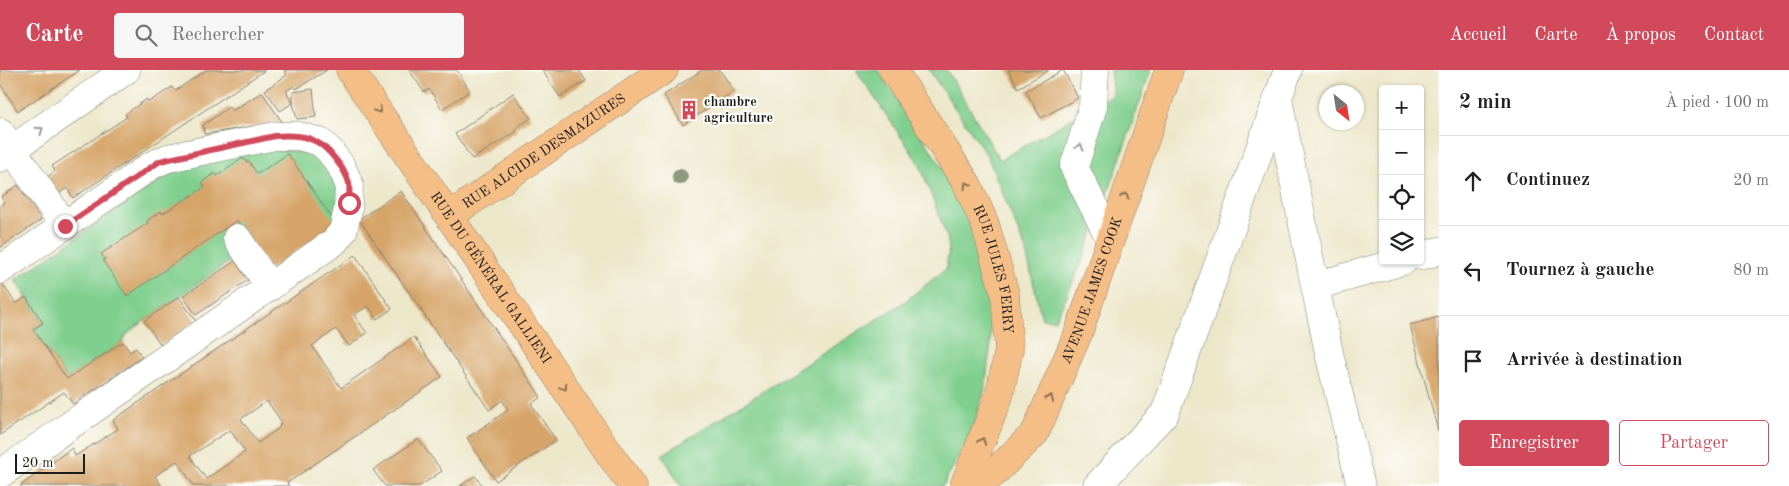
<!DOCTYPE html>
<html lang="fr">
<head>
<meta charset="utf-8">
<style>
	:root { --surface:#fff; --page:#f6f6f6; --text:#202124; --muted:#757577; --line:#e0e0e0; --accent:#d1495b }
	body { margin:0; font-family:"Old Standard TT",serif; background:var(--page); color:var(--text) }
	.controls { position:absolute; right:15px; top:15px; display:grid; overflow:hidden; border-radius:5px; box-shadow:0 1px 4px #0004 }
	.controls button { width:45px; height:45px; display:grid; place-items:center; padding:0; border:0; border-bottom:1px solid var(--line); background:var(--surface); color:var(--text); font:25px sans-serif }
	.compass { position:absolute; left:1319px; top:15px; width:45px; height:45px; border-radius:50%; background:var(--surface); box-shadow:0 1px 4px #0004; rotate:150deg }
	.scale { position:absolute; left:15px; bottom:12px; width:70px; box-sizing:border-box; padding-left:5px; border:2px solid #1c1c1c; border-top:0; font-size:14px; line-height:18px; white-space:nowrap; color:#1c1c1c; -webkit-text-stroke:4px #fdfcf7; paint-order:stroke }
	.stop { position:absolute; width:15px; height:15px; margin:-11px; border:4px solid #d1495b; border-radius:50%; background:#fff }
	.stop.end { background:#d1495b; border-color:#fff; box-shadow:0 1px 5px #0008 }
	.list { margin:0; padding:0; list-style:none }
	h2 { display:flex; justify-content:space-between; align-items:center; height:65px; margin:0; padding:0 20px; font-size:21px }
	h2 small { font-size:16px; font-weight:400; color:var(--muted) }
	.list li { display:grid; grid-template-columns:32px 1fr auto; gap:15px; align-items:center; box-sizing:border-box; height:90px; padding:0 20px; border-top:1px solid var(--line) }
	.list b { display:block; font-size:19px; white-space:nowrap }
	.list em { font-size:16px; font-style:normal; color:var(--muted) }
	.actions { display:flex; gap:10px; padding:15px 20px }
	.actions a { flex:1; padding:11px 0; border:1px solid var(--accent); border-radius:5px; text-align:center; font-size:18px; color:var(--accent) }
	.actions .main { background:var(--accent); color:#fff }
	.icon { flex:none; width:28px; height:28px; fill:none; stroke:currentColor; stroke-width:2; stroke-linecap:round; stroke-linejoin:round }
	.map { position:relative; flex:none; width:1439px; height:416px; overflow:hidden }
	header { display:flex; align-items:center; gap:30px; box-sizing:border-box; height:70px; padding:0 25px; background:var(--accent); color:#fff }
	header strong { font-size:24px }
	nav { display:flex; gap:28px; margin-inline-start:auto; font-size:18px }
	.search { width:350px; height:45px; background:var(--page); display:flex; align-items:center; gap:12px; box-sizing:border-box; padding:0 18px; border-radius:5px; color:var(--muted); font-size:19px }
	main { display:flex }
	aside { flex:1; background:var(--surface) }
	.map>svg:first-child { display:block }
</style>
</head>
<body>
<header>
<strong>Carte</strong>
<div class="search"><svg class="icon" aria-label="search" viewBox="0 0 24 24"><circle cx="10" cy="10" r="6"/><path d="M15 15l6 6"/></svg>Rechercher</div>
<nav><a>Accueil</a><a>Carte</a><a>À propos</a><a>Contact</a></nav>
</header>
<main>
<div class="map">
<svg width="1439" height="416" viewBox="0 0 1439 416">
	<rect width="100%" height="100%" fill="#fdfcf7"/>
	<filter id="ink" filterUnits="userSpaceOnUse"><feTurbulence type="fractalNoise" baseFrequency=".02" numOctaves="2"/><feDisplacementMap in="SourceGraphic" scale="10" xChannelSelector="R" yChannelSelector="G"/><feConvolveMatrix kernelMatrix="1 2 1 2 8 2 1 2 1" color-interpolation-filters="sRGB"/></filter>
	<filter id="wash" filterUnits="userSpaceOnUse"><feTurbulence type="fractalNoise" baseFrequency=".0096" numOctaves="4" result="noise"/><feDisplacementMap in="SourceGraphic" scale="20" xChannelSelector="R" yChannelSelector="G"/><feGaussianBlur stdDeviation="1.12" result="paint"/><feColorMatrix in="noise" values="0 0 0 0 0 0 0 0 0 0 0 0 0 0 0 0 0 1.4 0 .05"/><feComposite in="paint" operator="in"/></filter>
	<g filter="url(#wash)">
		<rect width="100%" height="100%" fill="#ede7ca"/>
		<path fill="#80cf8e" stroke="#4e7655" d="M856 0H878L956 118 975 164 991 242 990 279 985 318 974 356 943 416H681L662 385 900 235 946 199 949 179 947 167 920 95Z
			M929 0H947L1000 90 1113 25 1110 0H1151C1121 83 1095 171 1055 250L1042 249 1025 178 987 85Z
			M258 78 309 83 319 87 342 126 336 154 252 176 144 251 126 265 123 272 67 309 33 259 43 253 15 210 181 96Z"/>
		<g id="blocks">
			<path fill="#d6a469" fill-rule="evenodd" d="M0 0H80L18 41 0 14Z
				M206 0H265L73 128 67 118 56 126 45 109 55 101 52 96 127 47 125 44 147 29 149 32 172 17 175 21Z
				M284 0H327L296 19 294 16 286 21 293 33 280 41 265 20 287 5Z
				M409 0H457L470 21 442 39 429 19 424 22Z
				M542 0H579L586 11 560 27Z
				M702 0H720L734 21 683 55 664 25Z
				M1008 0H1049L1018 18Z
				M1063 0 1078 28 1041 48 1026 21Z
				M313 19 316 47 297 49 293 33V22Z
				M262 22 282 52 204 64 203 55 229 37 232 41Z
				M513 23 531 48 516 58V62L472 89 455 64Z
				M288 84 336 154 270 199 237 150 127 226 103 191 105 189 101 184 148 153 147 151 161 141 162 144 205 117 202 112 215 103 217 106 243 88 246 92 249 91 257 104Z
				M18 115 41 150 0 178V136L5 133 1 127Z
				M401 121 541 327 531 334 556 370 496 411 467 368 508 340 502 330 489 340 359 149Z
				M355 185 392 239 377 249 368 236 354 245 367 263 349 276 336 259 312 276 341 318 414 267 442 307 287 413 289 416H194L177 391 155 406 162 416H20L72 378 75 386 118 359 113 350ZM267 331 281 351 279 358 258 373 241 349ZM230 360 245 382 206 409 190 386Z
				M235 191 248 210 196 245 183 226Z
				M2 213 16 234 26 227 43 253 33 259 67 309 123 272 130 282 136 278 142 287 73 334 64 322 0 365V214Z
				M179 227 196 251 161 275 144 251Z
				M1439 247V361H1438L1410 255Z
				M418 369 442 401 420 416H385L373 400Z
				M475 406 483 416H460Z"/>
		</g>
	</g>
	<g filter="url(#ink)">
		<use href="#blocks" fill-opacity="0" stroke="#848273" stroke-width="1"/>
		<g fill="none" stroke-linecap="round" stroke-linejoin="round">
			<defs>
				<path id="minor" d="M1095 0 1093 36 1074 97 1110 169
					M1278 29 1315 216 1403 191
					M0 62 65 156
					M0 88 126 0
					M237 168 270 217
					M1420 186 1439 181
					M0 200 152 95 168 88 275 66H299L320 72 329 80 341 96 349 114 348 139 343 161 334 172 0 404
					M1315 216 1329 283 1361 416
					M1097 416 1165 343 1288 0"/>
				<g id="major">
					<path id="s1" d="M350 0 611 386 633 416"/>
					<path id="s2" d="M893 0 967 114 985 154 1005 224 1009 280 999 326 964 416"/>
					<path id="s3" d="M449 146 664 0"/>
					<path id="s4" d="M975 416 992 405 1035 363 1078 264 1169 0"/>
				</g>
			</defs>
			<use href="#minor" stroke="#848273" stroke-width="29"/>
			<use href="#major" stroke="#848273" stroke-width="29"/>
			<use href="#minor" stroke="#fff" stroke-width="28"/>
			<use href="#major" stroke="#f6be87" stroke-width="28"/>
		</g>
		<circle fill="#8d9a80" cx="680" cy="107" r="8"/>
		<defs><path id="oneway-chevron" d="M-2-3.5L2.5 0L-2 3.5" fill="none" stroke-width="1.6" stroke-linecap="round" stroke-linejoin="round" transform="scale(1.25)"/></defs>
		<g stroke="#896d52">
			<use href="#oneway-chevron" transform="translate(378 40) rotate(56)"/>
			<use href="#oneway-chevron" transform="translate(967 115) rotate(-119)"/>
			<use href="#oneway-chevron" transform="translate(1125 126) rotate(-71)"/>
			<use href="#oneway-chevron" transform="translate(564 317) rotate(56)"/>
			<use href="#oneway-chevron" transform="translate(1050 328) rotate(-66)"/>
			<use href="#oneway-chevron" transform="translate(982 371) rotate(-68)"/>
		</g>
		<g stroke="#999">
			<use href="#oneway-chevron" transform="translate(40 60) rotate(-35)"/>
			<use href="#oneway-chevron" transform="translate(1080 77) rotate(-72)"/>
		</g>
	</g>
	<g fill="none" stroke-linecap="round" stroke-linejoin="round" filter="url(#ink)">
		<path stroke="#d1495b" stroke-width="6" d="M65 156 160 91 275 66C303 64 319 67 336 90 341 96 347 105 349 113 350 119 349 127 349 133"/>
	</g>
	<defs>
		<symbol id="building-bare" viewBox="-9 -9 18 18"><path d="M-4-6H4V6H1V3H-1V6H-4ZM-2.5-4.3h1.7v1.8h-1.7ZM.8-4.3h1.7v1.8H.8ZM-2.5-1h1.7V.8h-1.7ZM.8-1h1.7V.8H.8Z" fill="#d1495b" stroke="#fdfcf7" stroke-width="2.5" paint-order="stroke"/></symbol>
	</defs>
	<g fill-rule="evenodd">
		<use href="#building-bare" x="675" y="26" width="28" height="28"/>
	</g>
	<g text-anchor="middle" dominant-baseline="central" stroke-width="4.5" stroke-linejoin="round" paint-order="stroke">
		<g font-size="14" font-weight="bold" fill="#1c1c1c" stroke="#fdfcf7" text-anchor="start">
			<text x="704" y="32">chambre<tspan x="704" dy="16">agriculture</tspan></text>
		</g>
		<g font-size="14" fill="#1c1c1c" stroke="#fdfcf7">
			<text stroke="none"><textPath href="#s3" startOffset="115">RUE ALCIDE DESMAZURES</textPath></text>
			<text stroke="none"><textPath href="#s2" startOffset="226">RUE JULES FERRY</textPath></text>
			<text stroke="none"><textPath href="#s1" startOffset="251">RUE DU GÉNÉRAL GALLIENI</textPath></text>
			<text stroke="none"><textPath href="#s4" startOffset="234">AVENUE JAMES COOK</textPath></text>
		</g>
	</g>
</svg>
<div class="controls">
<button>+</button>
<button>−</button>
<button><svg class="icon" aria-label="locate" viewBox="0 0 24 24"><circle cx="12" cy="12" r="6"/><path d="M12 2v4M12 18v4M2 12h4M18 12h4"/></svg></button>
<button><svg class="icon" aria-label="layers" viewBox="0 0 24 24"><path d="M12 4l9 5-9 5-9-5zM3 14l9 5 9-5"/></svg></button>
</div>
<svg class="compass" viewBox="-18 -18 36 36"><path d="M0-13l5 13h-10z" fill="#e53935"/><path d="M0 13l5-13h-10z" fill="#757577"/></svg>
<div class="scale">20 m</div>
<div class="stop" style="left:349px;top:133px"></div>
<div class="stop end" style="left:65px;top:156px"></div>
</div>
<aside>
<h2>2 min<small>À pied · 100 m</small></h2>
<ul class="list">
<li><svg class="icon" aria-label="ahead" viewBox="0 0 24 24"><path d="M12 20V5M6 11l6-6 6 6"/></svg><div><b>Continuez</b></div><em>20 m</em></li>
<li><svg class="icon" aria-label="left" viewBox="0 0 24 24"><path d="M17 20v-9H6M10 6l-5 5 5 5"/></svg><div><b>Tournez à gauche</b></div><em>80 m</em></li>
<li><svg class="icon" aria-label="arrive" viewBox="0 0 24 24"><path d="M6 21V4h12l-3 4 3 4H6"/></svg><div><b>Arrivée à destination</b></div></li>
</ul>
<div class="actions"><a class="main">Enregistrer</a><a>Partager</a></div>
</aside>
</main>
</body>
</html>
